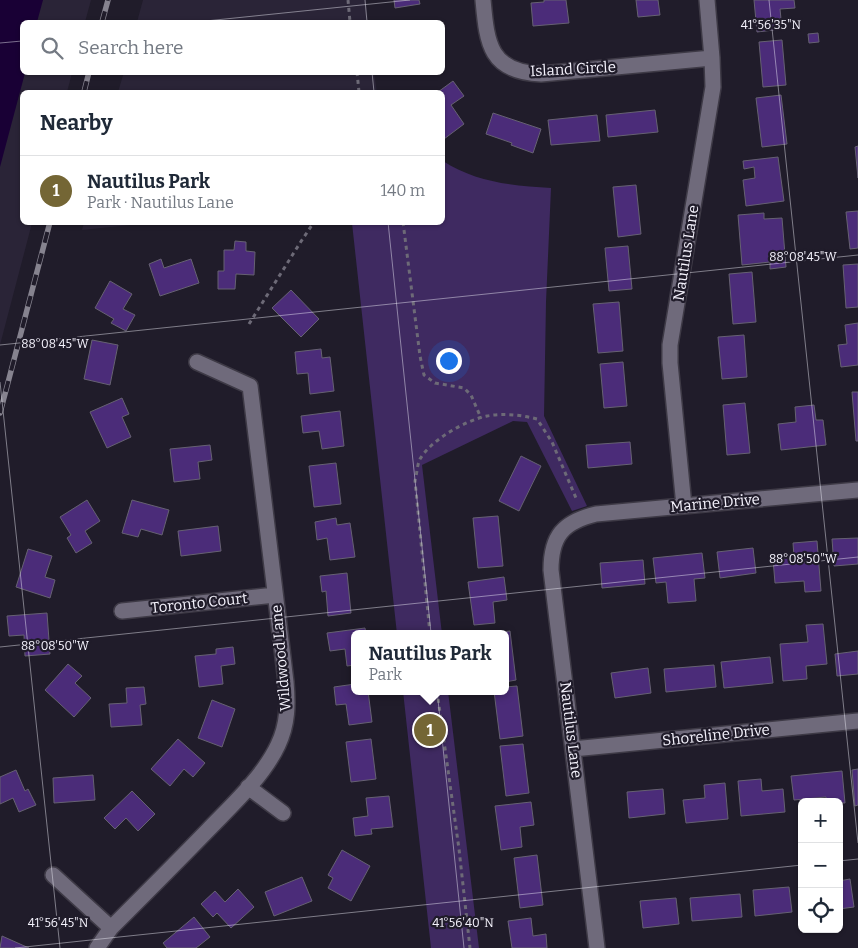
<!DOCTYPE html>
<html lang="en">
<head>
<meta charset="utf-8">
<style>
	:root { --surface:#fff; --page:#f6f6f7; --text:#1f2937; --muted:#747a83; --line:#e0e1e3; --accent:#746635 }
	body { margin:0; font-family:Bitter,serif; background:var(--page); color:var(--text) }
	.controls { position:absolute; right:15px; bottom:15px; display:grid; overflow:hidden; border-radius:8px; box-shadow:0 1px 4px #0004 }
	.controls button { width:45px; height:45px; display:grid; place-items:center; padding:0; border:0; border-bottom:1px solid var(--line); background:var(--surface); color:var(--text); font:25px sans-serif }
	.you { position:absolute; left:448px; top:360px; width:18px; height:18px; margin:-12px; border:4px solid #fff; border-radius:50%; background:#1a73e8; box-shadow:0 0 0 8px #1a73e833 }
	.badge { display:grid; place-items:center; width:32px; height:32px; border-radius:50%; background:var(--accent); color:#fff; font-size:16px; font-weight:700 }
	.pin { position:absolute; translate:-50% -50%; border:2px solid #fff; box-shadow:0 1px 5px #0006 }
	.popup { position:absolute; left:351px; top:630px; width:158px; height:65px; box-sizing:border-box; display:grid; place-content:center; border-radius:8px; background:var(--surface); filter:drop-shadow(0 1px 4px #0005); font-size:16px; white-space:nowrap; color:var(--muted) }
	.popup b { font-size:19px; color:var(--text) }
	.popup::after { content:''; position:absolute; left:50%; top:100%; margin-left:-10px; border:10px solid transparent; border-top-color:var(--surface) }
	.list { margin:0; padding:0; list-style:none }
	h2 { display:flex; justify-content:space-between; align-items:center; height:65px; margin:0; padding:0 20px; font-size:21px }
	h2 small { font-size:16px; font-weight:400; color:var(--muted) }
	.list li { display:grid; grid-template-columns:32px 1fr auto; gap:15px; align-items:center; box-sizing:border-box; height:70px; padding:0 20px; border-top:1px solid var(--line) }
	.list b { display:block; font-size:19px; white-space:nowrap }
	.list p { margin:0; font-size:16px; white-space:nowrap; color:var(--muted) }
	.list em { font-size:16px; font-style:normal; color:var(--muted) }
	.icon { flex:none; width:28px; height:28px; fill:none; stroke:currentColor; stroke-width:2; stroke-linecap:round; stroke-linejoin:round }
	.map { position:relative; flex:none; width:858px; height:948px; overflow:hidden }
	.search { position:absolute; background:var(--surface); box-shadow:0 1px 4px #0004; left:20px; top:20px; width:425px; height:55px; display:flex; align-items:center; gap:12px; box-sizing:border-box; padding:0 18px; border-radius:8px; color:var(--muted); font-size:19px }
	.panel { position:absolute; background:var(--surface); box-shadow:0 1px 4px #0004; left:20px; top:90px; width:425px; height:135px; border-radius:8px }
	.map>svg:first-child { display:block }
</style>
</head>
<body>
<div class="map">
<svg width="858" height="948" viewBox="0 0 858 948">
	<rect width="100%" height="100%" fill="#201c2a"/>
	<path fill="#2a2437" d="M0 0H91L85 22H22V72L72 73 67 92H22V222L32 223 0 345Z
		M143 0H366L368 22H137Z
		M124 72 374 73 377 92H118Z
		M84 223V222L149 223 82 230Z"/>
	<path fill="#3f2a61" d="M443 161C475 182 513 186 551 188L546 302 544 416 587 506 572 511 527 422 513 421 422 465 442 634H397L352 223 442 222Z
		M403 691H448L479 948H431Z"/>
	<path fill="#190035" d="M0 0H43L37 22H22V72L25 73 0 167Z"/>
	<path fill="#4b2c79" stroke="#666172" d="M394 0H419L420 4 395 8Z
		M544 0H566L569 23 533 26 531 3 544 2Z
		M636 0H658L660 15 638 17Z
		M754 0H794L795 8 780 9 782 29 757 32Z
		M818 33 819 42 809 43 808 34Z
		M782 40 786 85 763 87 759 42Z
		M453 81 464 96 451 105 464 124 444 139 442 137V92H438Z
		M781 95 787 144 762 147 756 98Z
		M655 110 658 132 608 137 606 115Z
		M493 113 541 129 533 153 511 145 512 143 486 134Z
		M597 115 600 141 551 145 548 120Z
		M858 146V178L855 147Z
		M778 157 784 201 746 206 743 180 755 178 754 167 744 169 743 161Z
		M636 185 641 234 618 237 613 187Z
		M858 211V248L850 249 846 212Z
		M764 213V219L782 218 786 267 770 269V262L742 265 738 215Z
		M235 241 246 242V251L255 252 254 275 236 274 235 289H218V271H224V250H234Z
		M628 246 632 289 609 291 605 248Z
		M161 259 164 268 191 259 199 283 160 296 149 264Z
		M858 264V307L846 308 843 265Z
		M752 272 756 322 733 324 729 274Z
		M110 281 132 294 123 309 135 315 126 331 111 323 114 319 95 308Z
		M291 290 319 319 301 337 272 308Z
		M619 302 623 351 598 353 593 304Z
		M858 323V365L841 367 838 345 847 344 845 325Z
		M744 335 747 377 722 379 718 337Z
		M92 340 118 345 110 385 84 379Z
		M321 349 322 358 330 357 334 391 310 394 308 373 297 374 295 352Z
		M623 362 627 406 604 408 600 364Z
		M852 392H858V441H856Z
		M122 398 129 414 122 417 131 437 107 448 90 412Z
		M745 403 750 453 727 455 723 405Z
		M814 405 816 420H823L826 445 781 450 778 424 796 422 795 407Z
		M340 411 344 446 322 449 319 431 303 433 301 416Z
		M630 442 632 464 588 468 586 445Z
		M210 445 212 460 198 462 200 479 174 482 170 449Z
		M521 456 541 466 519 511 499 501Z
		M336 463 341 504 314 507 309 466Z
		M87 500 100 521 85 531 92 543 76 553 67 538 71 535 60 517Z
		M132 500 169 510 162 535 141 529 138 537 122 533Z
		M498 516 503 566 478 568 473 518Z
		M336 518 337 525 350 523 355 557 330 560 327 538 317 540 315 522Z
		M218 526 221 551 181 556 178 531Z
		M858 538V564L834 566 832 539Z
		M817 541 821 591 805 592 804 581 775 583 773 559 794 557 793 543Z
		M753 548 756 573 720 578 717 552Z
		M28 549 52 556 45 577 55 580 50 598 16 587Z
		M702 553 705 578 694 579 696 601 668 603 666 582 656 583 653 558Z
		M643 560 645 584 602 588 600 563Z
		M347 573 351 613 328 616 326 591 322 592 320 576Z
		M504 577 507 600 493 602 495 623 474 625 468 582Z
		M47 613 50 654 25 656 24 635 9 636 7 616Z
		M823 624 827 664 806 666 807 679 783 681 780 644 808 642 806 625Z
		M365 628 366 634H355V665L347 666 345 649 330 651 327 633Z
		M510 631 516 680 505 682V634H485Z
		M233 647 235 664 221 666 223 684 199 687 195 656 216 654V649Z
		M858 651V674L837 676 835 654Z
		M770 657 773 683 724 688 721 662Z
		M68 664 82 676 75 683 91 698 74 717 45 690Z
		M714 665 716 687 666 692 664 669Z
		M648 668 651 693 615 698 611 673Z
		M355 684V691H368L372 722 349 725 346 704 336 705 334 687Z
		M517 686 523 736 500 739 494 691H505V687Z
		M144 687 146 704 140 705 142 725 111 727 109 704 127 703 126 688Z
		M212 700 235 709 222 747 198 738Z
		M178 739 205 763 193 777 184 769 170 786 151 769Z
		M371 739 376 779 351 782 346 742Z
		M523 744 529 793 506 796 500 746Z
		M858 769V805L855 806 852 770Z
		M16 770 25 791 28 789 36 805 19 812 13 798 0 804V777Z
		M842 771 845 803 826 802V797L794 800 791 776Z
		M93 775 95 800 54 803 53 778Z
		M761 779 762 791 783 789 785 812 741 816 738 781Z
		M725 783 728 819 686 823 683 800 705 798 704 785Z
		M663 789 665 814 629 818 627 792Z
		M132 791 155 814 138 831 126 818 115 829 104 818Z
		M389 796 393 827 371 829 372 834 355 836 353 818 368 816 366 798Z
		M531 802 534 825 520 827 522 847 501 850 495 806Z
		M342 850 370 866 351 901 328 888 333 878 328 875Z
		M537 855 543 905 520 908 514 858Z
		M302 877 312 901 274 916 265 892Z
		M850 879 854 907 839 909V881Z
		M789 887 792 912 755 916 753 890Z
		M238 889 254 907 231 928 217 913 213 917 201 904 215 891 225 902Z
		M740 894 742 917 692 921 690 898Z
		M676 898 679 924 643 928 640 901Z
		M194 917 210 937 196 948H167L163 943Z
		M531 918 533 936 546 934 547 948H512L508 921Z
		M2 936 29 948H0Z"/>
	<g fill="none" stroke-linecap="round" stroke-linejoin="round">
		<defs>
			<path id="street" d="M483 0C487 43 489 72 541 74L712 58
				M684 506 670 363V345L713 87 712 58 707 0
				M122 611 275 595
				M573 749 858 721
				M248 787 283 813
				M53 875 111 928
				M97 948 111 928C144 895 176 863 208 830 232 805 263 777 278 745 288 724 288 704 286 682L250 386 197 362
				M597 948 551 570C551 536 563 522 596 514L858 490"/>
		</defs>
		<use href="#street" stroke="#3e3a46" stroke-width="18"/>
		<path stroke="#6d6a77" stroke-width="3" stroke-dasharray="4 4" stroke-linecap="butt" d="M348 0 350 22
			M357 72 359 92
			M403 222 420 356 424 375 435 383 464 388 471 395 481 418
			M249 324 300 243 314 222
			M430 634 415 481C417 474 417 465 420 459 431 440 466 420 487 416 504 413 521 415 537 419L552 442 576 498
			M437 691 459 849 470 948"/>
		<use href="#street" stroke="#6f6a7b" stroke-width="15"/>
		<defs>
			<path id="rail" d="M102 22 108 0
				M84 92 89 72
				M0 413 50 222"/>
		</defs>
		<use href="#rail" stroke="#86838f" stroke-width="5.5"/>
		<use href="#rail" stroke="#201c2a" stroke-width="4" stroke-dasharray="11" stroke-linecap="butt"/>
	</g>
	<path fill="none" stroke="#f5f3fd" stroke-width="1" stroke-opacity="0.45" d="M365 0 367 22M769 0 858 843M196 22 410 0M0 43 22 41M372 72 374 92M388 222 464 948M0 345 858 255M0 382 60 948M0 647 858 557M839 861 858 859M15 948 802 865"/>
	<g text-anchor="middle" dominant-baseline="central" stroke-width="4.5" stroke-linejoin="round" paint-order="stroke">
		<g font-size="15" fill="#f5f3fd" stroke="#201c2a">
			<text transform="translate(573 69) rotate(-3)">Island Circle</text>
			<text transform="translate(686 253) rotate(-81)">Nautilus Lane</text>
			<text transform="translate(715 503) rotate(-5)">Marine Drive</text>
			<text transform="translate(199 603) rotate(-6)">Toronto Court</text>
			<text transform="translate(281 658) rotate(-95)">Wildwood Lane</text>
			<text transform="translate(571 730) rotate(83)">Nautilus Lane</text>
			<text transform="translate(716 735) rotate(-6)">Shoreline Drive</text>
		</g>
	</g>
	<g font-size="12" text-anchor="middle" fill="#f5f3fd" stroke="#201c2a" stroke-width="4.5" stroke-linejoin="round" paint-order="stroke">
		<text x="771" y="29">41°56'35"N</text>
		<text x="803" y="261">88°08'45"W</text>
		<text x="55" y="348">88°08'45"W</text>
		<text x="803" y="563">88°08'50"W</text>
		<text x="55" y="650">88°08'50"W</text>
		<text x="58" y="927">41°56'45"N</text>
		<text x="463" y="927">41°56'40"N</text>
	</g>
</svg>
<div class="controls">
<button>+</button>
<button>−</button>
<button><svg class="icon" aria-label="locate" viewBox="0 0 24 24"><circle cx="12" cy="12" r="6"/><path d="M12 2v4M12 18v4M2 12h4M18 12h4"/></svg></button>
</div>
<div class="you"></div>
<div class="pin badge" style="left:430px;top:730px">1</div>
<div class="popup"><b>Nautilus Park</b>Park</div>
<div class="search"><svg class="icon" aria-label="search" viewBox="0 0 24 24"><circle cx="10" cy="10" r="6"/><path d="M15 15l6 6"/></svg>Search here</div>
<section class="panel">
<h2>Nearby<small></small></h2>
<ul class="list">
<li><span class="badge">1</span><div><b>Nautilus Park</b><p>Park · Nautilus Lane</p></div><em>140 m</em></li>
</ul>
</section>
</div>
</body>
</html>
